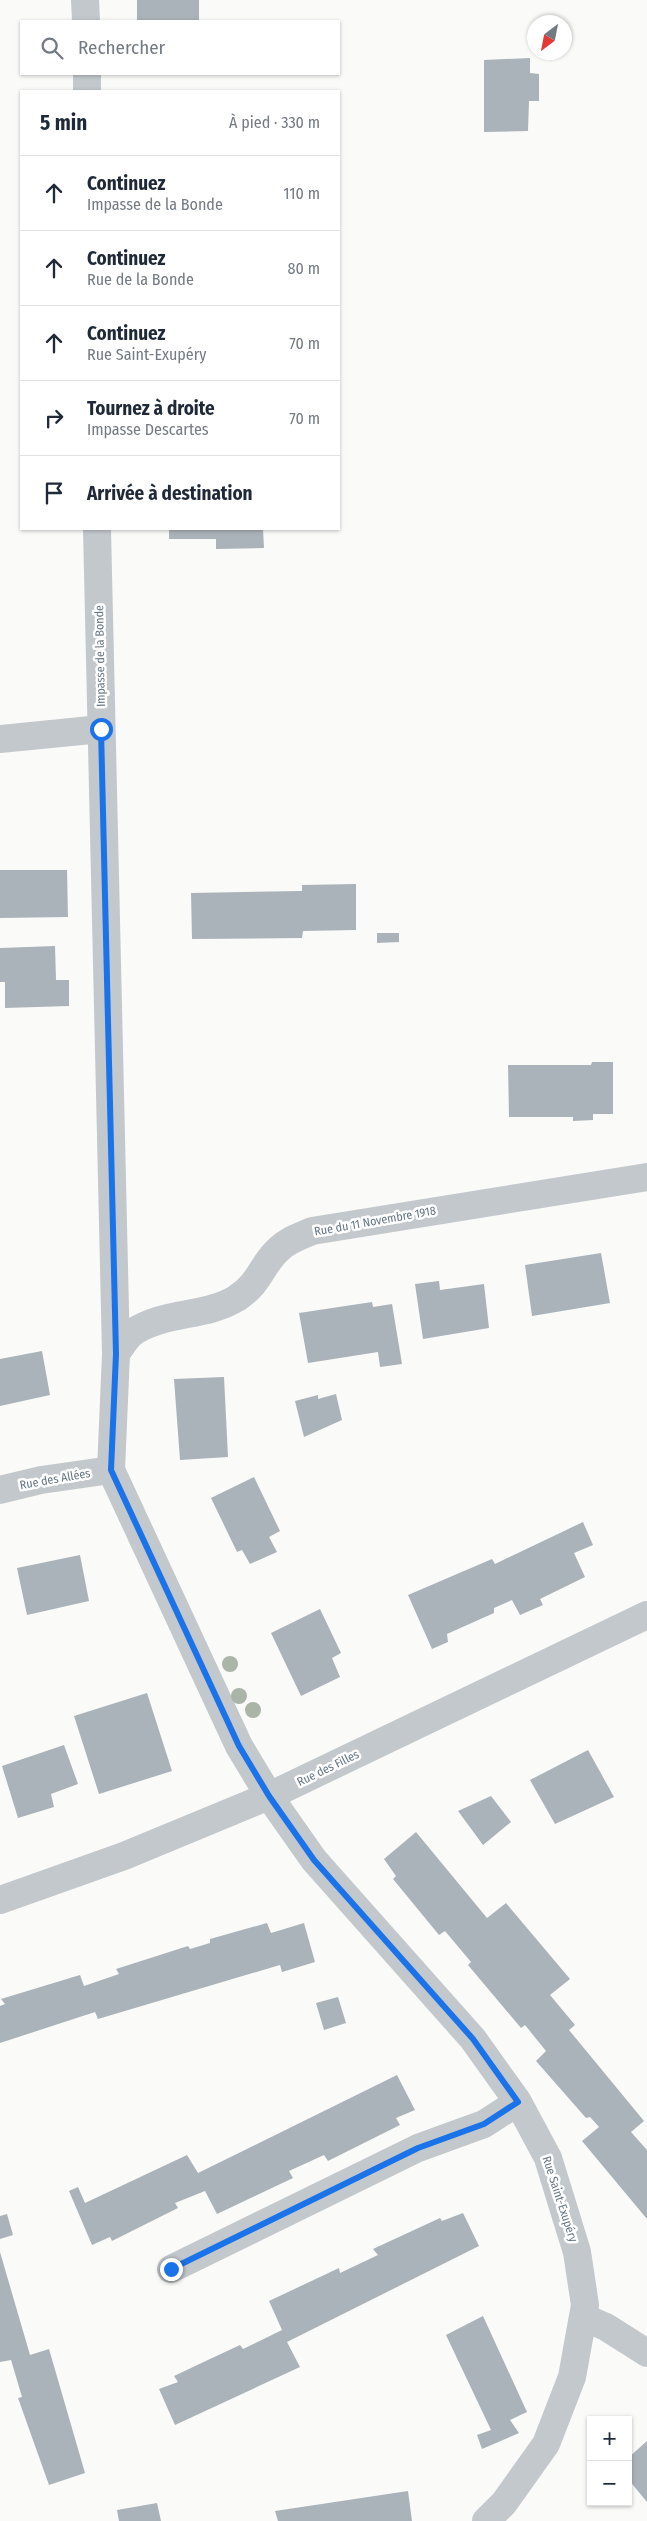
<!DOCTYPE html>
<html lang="fr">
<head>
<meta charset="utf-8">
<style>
	:root { --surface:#fff; --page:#f2f2f3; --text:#1f2937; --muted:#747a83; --line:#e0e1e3 }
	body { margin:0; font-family:"Fira Sans Condensed",sans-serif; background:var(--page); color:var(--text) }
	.controls { position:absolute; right:15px; bottom:15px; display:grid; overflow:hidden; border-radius:0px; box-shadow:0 1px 4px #0004 }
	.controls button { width:45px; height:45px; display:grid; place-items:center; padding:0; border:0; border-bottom:1px solid var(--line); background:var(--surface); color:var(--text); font:25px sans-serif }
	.compass { position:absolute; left:527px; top:15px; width:45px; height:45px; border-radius:50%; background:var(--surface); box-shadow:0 1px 4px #0004; rotate:212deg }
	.stop { position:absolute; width:15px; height:15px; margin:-11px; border:4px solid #1a73e8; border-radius:50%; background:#fff }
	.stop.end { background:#1a73e8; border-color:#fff; box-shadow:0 1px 5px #0008 }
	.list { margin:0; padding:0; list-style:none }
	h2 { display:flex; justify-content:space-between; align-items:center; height:65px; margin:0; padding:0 20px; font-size:21px }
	h2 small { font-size:16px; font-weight:400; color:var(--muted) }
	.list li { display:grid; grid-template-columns:32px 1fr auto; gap:15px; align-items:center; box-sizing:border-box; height:75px; padding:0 20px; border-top:1px solid var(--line) }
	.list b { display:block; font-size:19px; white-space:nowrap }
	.list p { margin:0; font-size:16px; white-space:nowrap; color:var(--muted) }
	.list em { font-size:16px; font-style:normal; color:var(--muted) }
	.icon { flex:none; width:28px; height:28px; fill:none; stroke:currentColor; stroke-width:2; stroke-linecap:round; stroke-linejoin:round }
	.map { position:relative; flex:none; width:647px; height:2521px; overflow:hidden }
	.search { position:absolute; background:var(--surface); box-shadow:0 1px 4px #0004; left:20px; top:20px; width:320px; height:55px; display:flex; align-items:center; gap:12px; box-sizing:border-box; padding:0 18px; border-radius:0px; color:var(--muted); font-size:19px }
	.panel { position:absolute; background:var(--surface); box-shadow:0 1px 4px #0004; left:20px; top:90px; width:320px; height:440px; border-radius:0px }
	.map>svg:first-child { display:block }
</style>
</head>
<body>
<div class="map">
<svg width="647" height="2521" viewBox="0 0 647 2521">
	<rect width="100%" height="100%" fill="#fafaf8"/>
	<path fill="#aab3b9" d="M137 0H199V21H137Z
		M530 58V73L539 74V101H529L528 131 484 132V60Z
		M169 529H263L264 548 216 549V539H169Z
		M0 870H67L68 917 0 918Z
		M356 884V930L303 931 302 938 192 939 191 893 302 891V885Z
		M377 933H399V942L377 943Z
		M55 946 56 980H69V1006L5 1008V982H0V948Z
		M592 1062H613V1114H593V1120L573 1121V1117H509L508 1065H591Z
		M601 1253 610 1303 532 1316 525 1265Z
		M439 1281 440 1290 484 1284 489 1328 423 1339 415 1284Z
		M372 1302 373 1307 392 1304 402 1364 380 1367 378 1352 308 1363 299 1313Z
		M42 1351 50 1395 0 1406V1359Z
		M224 1377 228 1457 180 1460 174 1379Z
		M336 1394 342 1420 304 1437 295 1401 318 1395V1399Z
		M254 1477 280 1531 269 1537 277 1552 250 1564 242 1550 237 1552 211 1498Z
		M583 1522 593 1545 574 1553 585 1577 540 1599 543 1605 520 1615 512 1600 494 1608V1613L447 1634 448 1642 432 1649 408 1595 492 1559 495 1564Z
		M80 1555 89 1601 27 1615 17 1568Z
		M320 1609 341 1653 332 1658 340 1677 301 1696 271 1633Z
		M147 1693 172 1771 99 1794 74 1716Z
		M64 1745 78 1784 51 1794 54 1807 18 1818 2 1766Z
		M588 1750 614 1797 555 1824 530 1780Z
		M491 1796 511 1822 483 1845 458 1811Z
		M416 1832 487 1918 506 1903 570 1979 550 1995 575 2025 569 2030 644 2121 631 2132 647 2150V2219L582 2141 599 2127 590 2117 586 2118 536 2061 546 2051 525 2025 521 2028 468 1965 471 1962 445 1931 439 1935 393 1879 396 1876 384 1859Z
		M267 1923 271 1933 304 1923 315 1962 282 1972 280 1965 98 2019 95 2012 0 2043V2006L5 2004 1 1999 80 1975 84 1986 119 1974 116 1969 188 1946 190 1949 210 1943V1939Z
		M338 1997 346 2023 324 2030 316 2003Z
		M397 2075 415 2110 396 2118 400 2125 328 2161 324 2155 289 2171 293 2178 217 2214 205 2191 175 2203 178 2208 112 2241 110 2237 92 2245 69 2191 78 2187 85 2203 187 2155 198 2173Z
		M463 2213 479 2246 287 2342 300 2367 175 2425 159 2389 178 2382 174 2376 210 2359 240 2345 243 2349 282 2330 269 2301 339 2268 340 2273 378 2255 373 2249 440 2218 442 2221Z
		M7 2214 13 2235 0 2239V2216Z
		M0 2252 30 2355 49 2349 85 2473 49 2485 18 2398 22 2397 11 2360 0 2362Z
		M483 2316 527 2412 510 2420 519 2433 482 2449 477 2435 491 2430 446 2335Z
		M647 2441V2502L628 2479V2458Z
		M408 2491 412 2521H278L275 2511Z
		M157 2503 161 2521H119L117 2510Z"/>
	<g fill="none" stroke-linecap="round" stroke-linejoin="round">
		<path stroke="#c3c8cc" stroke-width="28" d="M85 0 86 21
			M87 74V91
			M97 529 116 1354 111 1470 239 1746 269 1796 314 1860 473 2039 518 2102 548 2158 577 2252 585 2305 572 2377 546 2444 504 2503 486 2521
			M0 739 101 729
			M116 1354C121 1347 126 1338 132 1333 163 1311 205 1318 237 1298 261 1282 261 1265 279 1249 288 1240 301 1236 312 1231L647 1177
			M0 1490 41 1480 111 1470
			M0 1900 124 1856 269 1796 647 1615
			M171 2269 418 2148 484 2124 518 2102
			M583 2317 606 2327 647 2353"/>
	</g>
	<g fill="#aab4a7">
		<circle cx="230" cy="1664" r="8"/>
		<circle cx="239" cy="1696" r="8"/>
		<circle cx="253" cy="1710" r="8"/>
	</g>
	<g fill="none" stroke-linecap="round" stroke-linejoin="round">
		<path stroke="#1a73e8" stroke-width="6" d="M101 729 116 1354 111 1470 239 1746 269 1796 314 1860 473 2039 518 2102 484 2124 418 2148 171 2269"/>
	</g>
	<g text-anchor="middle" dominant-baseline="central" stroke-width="5" stroke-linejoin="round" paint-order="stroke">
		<g font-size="12" fill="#657683" stroke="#fff">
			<text transform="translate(100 656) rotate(-91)">Impasse de la Bonde</text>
			<text transform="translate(375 1221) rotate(-10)">Rue du 11 Novembre 1918</text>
			<text transform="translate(55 1479) rotate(-10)">Rue des Allées</text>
			<text transform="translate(328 1768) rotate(-26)">Rue des Filles</text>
			<text transform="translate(560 2199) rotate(72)">Rue Saint-Exupéry</text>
		</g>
	</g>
</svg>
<div class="controls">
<button>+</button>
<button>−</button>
</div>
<svg class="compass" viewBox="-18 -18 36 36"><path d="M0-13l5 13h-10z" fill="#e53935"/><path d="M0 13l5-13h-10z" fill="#747a83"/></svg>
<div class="stop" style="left:101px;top:729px"></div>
<div class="stop end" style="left:171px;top:2269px"></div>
<div class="search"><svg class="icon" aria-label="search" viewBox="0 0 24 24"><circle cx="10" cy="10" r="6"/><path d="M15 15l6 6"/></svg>Rechercher</div>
<section class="panel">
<h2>5 min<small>À pied · 330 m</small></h2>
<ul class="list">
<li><svg class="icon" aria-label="ahead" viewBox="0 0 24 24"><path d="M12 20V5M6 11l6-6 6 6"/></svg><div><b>Continuez</b><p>Impasse de la Bonde</p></div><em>110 m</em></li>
<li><svg class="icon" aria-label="ahead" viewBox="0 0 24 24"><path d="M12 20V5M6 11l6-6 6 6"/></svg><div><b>Continuez</b><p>Rue de la Bonde</p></div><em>80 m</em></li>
<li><svg class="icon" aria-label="ahead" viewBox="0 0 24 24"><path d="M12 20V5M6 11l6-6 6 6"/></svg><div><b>Continuez</b><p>Rue Saint-Exupéry</p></div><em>70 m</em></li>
<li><svg class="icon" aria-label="right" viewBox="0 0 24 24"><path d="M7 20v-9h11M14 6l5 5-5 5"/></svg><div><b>Tournez à droite</b><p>Impasse Descartes</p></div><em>70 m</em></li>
<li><svg class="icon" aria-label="arrive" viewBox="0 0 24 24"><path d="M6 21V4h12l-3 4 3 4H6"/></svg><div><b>Arrivée à destination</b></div></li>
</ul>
</section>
</div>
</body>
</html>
